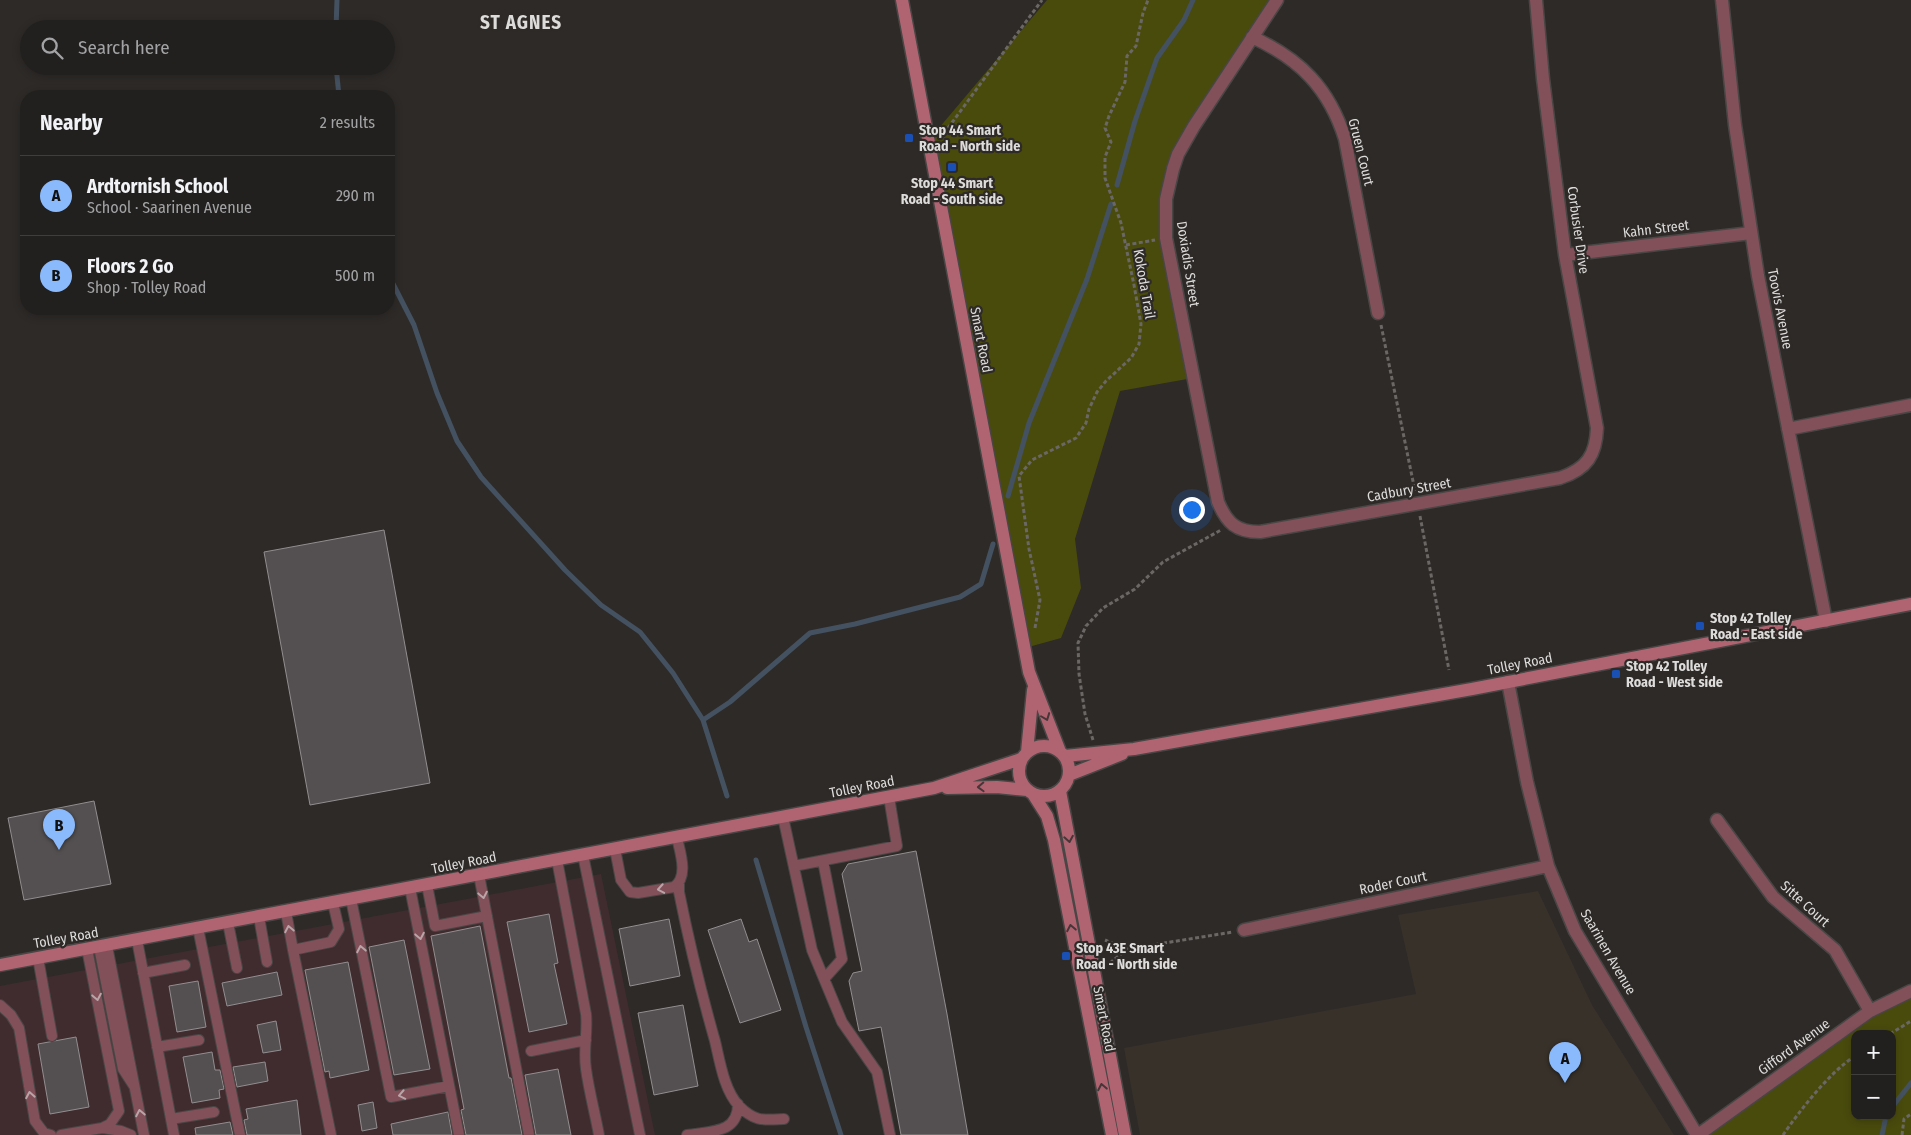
<!DOCTYPE html>
<html lang="en">
<head>
<meta charset="utf-8">
<style>
	:root { --surface:#22201e; --page:#2a2827; --text:#f1f3f6; --muted:#a2a3a4; --line:#3f3e3c; --accent:#8abafc }
	body { margin:0; font-family:"Fira Sans Condensed",sans-serif; background:var(--page); color:var(--text) }
	.controls { position:absolute; right:15px; bottom:15px; display:grid; overflow:hidden; border-radius:10px; box-shadow:0 2px 8px #0003 }
	.controls button { width:45px; height:45px; display:grid; place-items:center; padding:0; border:0; border-bottom:1px solid var(--line); background:var(--surface); color:var(--text); font:25px sans-serif }
	.you { position:absolute; left:1191px; top:509px; width:18px; height:18px; margin:-12px; border:4px solid #fff; border-radius:50%; background:#1a73e8; box-shadow:0 0 0 8px #1a73e833 }
	.badge { display:grid; place-items:center; width:32px; height:32px; border-radius:50%; background:var(--accent); color:#111; font-size:16px; font-weight:700 }
	.pin { position:absolute; translate:-50% -41px; filter:drop-shadow(0 1px 2px #0008) }
	.pin::after { content:''; position:absolute; top:26px; width:18px; height:15px; background:inherit; clip-path:polygon(0 0,100% 0,50% 100%) }
	.list { margin:0; padding:0; list-style:none }
	h2 { display:flex; justify-content:space-between; align-items:center; height:65px; margin:0; padding:0 20px; font-size:21px }
	h2 small { font-size:16px; font-weight:400; color:var(--muted) }
	.list li { display:grid; grid-template-columns:32px 1fr auto; gap:15px; align-items:center; box-sizing:border-box; height:80px; padding:0 20px; border-top:1px solid var(--line) }
	.list b { display:block; font-size:19px; white-space:nowrap }
	.list p { margin:0; font-size:16px; white-space:nowrap; color:var(--muted) }
	.list em { font-size:16px; font-style:normal; color:var(--muted) }
	.icon { flex:none; width:28px; height:28px; fill:none; stroke:currentColor; stroke-width:2; stroke-linecap:round; stroke-linejoin:round }
	.map { position:relative; flex:none; width:1911px; height:1135px; overflow:hidden }
	.search { position:absolute; background:var(--surface); box-shadow:0 2px 8px #0003; left:20px; top:20px; width:375px; height:55px; display:flex; align-items:center; gap:12px; box-sizing:border-box; padding:0 18px; border-radius:28px; color:var(--muted); font-size:19px }
	.panel { position:absolute; background:var(--surface); box-shadow:0 2px 8px #0003; left:20px; top:90px; width:375px; height:225px; border-radius:20px }
	.map>svg:first-child { display:block }
</style>
</head>
<body>
<div class="map">
<svg width="1911" height="1135" viewBox="0 0 1911 1135">
	<rect width="100%" height="100%" fill="#2d2a28"/>
	<path fill="#402c2f" d="M601 874 655 1135H0V986Z"/>
	<path fill="#38312a" d="M1538 891 1592 1005 1674 1135H1140L1124 1048 1416 994 1398 915Z"/>
	<path fill="#494b0d" fill-rule="evenodd" d="M1047 0H1277L1187 137 1166 213 1193 378 1120 391 1075 539 1081 588 1061 638 1025 648 928 141Z
		M1911 991V1135H1698L1870 1011ZM1855 1034H1892V1116H1855Z"/>
	<g fill="none" stroke-linecap="round" stroke-linejoin="round">
		<path stroke="#445160" stroke-width="5" d="M336 29 337 0
			M336 66 339 96
			M1117 185 1135 121 1157 58 1184 20 1193 0
			M389 276 414 325 437 393 457 441 481 477 565 570 601 605 640 632 673 673 703 720 727 796
			M1008 496 1029 423 1087 279 1111 204
			M703 720 730 702 810 633 855 624 960 597 981 584 993 544
			M756 860 806 1027 841 1135
			M1892 1107 1911 1083
			M1882 1135 1886 1116"/>
	</g>
	<path fill="#545051" stroke="#928e8f" d="M384 530 430 783 310 805 264 552Z
		M94 801 111 884 24 900 8 818Z
		M916 851 947 1014 968 1135H901L881 1027 859 1031 849 981 853 973 862 971 842 874 848 864Z
		M549 914 558 963 554 964 567 1024 529 1032 507 922Z
		M669 919 680 976 630 986 619 929Z
		M741 919 749 942 757 939 781 1010 740 1023 708 930Z
		M480 926 509 1078H511L522 1135H466L461 1110 464 1109 431 936Z
		M404 940 430 1069 394 1075 369 947Z
		M348 962 369 1070 330 1078 329 1071 325 1072 305 970Z
		M277 972 282 995 227 1006 222 983Z
		M198 981 206 1027 177 1032 169 986Z
		M683 1005 698 1086 654 1095 638 1013Z
		M276 1021 281 1050 263 1053 257 1025Z
		M76 1037 89 1107 50 1114 38 1044Z
		M212 1052 215 1070H220L224 1089 219 1090 220 1098 192 1103 183 1057Z
		M265 1062 268 1081 237 1087 233 1067Z
		M558 1069 571 1135H536L525 1075Z
		M297 1100 301 1135H247L244 1120 248 1119 246 1109Z
		M373 1102 377 1128 362 1131 358 1105Z
		M448 1112 452 1135H393L391 1124Z
		M230 1122 233 1135H196L195 1128Z"/>
	<g fill="none" stroke-linecap="round" stroke-linejoin="round">
		<defs>
			<path id="service" d="M783 817 812 950 842 1022 877 1072 890 1135
				M615 849 621 880 630 892 638 893 674 887C689 877 680 852 677 838
				M583 855 640 1135
				M557 860 586 1014C588 1032 583 1050 586 1069 589 1091 595 1113 599 1135
				M823 861 842 959 824 979
				M794 866 897 846 889 797
				M479 875 529 1135
				M679 884V892C689 942 701 992 715 1041 720 1062 724 1090 739 1106 755 1122 763 1120 784 1119
				M427 885 435 926 487 916
				M410 888 459 1135
				M351 899 391 1097 449 1086
				M286 912 293 950 331 942 339 929 333 903
				M259 917 267 962
				M228 923 237 968
				M198 928 240 1135
				M137 940 174 1135
				M107 946 144 1135
				M99 947 123 1069 134 1086
				M293 950 331 1135
				M38 958 52 1036
				M143 973 185 965
				M0 1005 11 1015 19 1028 35 1121 44 1133 51 1135
				M157 1047 199 1040
				M531 1051 586 1040
				M171 1119 214 1112
				M103 1128 121 1131 131 1135
				M61 1135 102 1128 110 1124 119 1111 87 949
				M687 1135C710 1131 738 1134 738 1104"/>
			<path id="minor" d="M1277 0 1194 126 1178 154 1173 169 1166 199V238L1218 502C1227 523 1236 532 1260 532L1560 478C1587 469 1596 455 1597 428L1565 255 1543 79 1536 0
				M1722 0 1735 125 1758 276 1826 621
				M1252 37C1300 59 1329 88 1345 139L1378 313
				M1565 255 1751 233
				M1788 429 1911 405
				M1508 682 1527 782 1548 866 1575 931 1697 1135
				M1717 820 1773 897 1835 950 1870 1011
				M1244 930 1548 866
				M1698 1135 1870 1011 1911 991"/>
			<path id="secondary" d="M902 0 1029 672 1059 749
				M1019 771a25 25 0 1 1 50 0a25 25 0 1 1-50 0Z
				M1027 752 1033 690
				M1065 756 1134 749 1472 689 1911 604
				M1069 775 1122 754
				M947 788 997 787 1027 790
				M1060 791 1125 1135
				M1033 794 1047 816 1054 840 1112 1135
				M0 965 934 788 1021 759"/>
		</defs>
		<use href="#service" stroke="#494645" stroke-width="12"/>
		<use href="#minor" stroke="#494645" stroke-width="15"/>
		<use href="#secondary" stroke="#494645" stroke-width="15"/>
		<path stroke="#6a6765" stroke-width="3" stroke-dasharray="4 2.5" stroke-linecap="butt" d="M948 128 1042 0
			M1126 245 1155 240
			M1381 325 1415 491
			M1420 516 1449 670
			M1035 628 1040 600 1029 549 1019 476 1032 460 1076 438 1086 423 1089 409 1097 392 1106 381 1131 358 1139 344 1141 324 1134 285 1121 223 1105 178V157L1111 142 1105 128 1109 116 1125 82 1127 56 1136 46 1143 13 1148 0
			M1093 740 1085 714 1079 674 1078 643 1086 626 1103 608 1135 589 1163 562 1221 530
			M1105 940 1126 949
			M1110 963 1127 949 1233 932
			M1890 1034 1911 1021
			M1783 1135C1801 1109 1829 1073 1855 1056
			M1902 1135 1904 1119 1911 1114"/>
		<use href="#service" stroke="#815059" stroke-width="10"/>
		<use href="#minor" stroke="#815059" stroke-width="12"/>
		<use href="#secondary" stroke="#b06472" stroke-width="12"/>
	</g>
	<defs><path id="oneway-chevron" d="M-2-3.5L2.5 0L-2 3.5" fill="none" stroke-width="1.6" stroke-linecap="round" stroke-linejoin="round" transform="scale(1.25)"/></defs>
	<g stroke="#473637">
		<use href="#oneway-chevron" transform="translate(1046 717) rotate(69)"/>
		<use href="#oneway-chevron" transform="translate(981 787) rotate(178)"/>
		<use href="#oneway-chevron" transform="translate(1069 839) rotate(80)"/>
		<use href="#oneway-chevron" transform="translate(1071 928) rotate(-101)"/>
		<use href="#oneway-chevron" transform="translate(1102 1087) rotate(-101)"/>
	</g>
	<g stroke="#b9a4a7">
		<use href="#oneway-chevron" transform="translate(661 889) rotate(170)"/>
		<use href="#oneway-chevron" transform="translate(483 895) rotate(79)"/>
		<use href="#oneway-chevron" transform="translate(289 929) rotate(-101)"/>
		<use href="#oneway-chevron" transform="translate(420 936) rotate(79)"/>
		<use href="#oneway-chevron" transform="translate(361 949) rotate(-101)"/>
		<use href="#oneway-chevron" transform="translate(97 997) rotate(79)"/>
		<use href="#oneway-chevron" transform="translate(30 1095) rotate(-100)"/>
		<use href="#oneway-chevron" transform="translate(402 1095) rotate(169)"/>
		<use href="#oneway-chevron" transform="translate(140 1113) rotate(-101)"/>
	</g>
	<g fill="#1a4fb4" stroke="#2d2a28" stroke-width="2">
		<rect x="904" y="133" width="10" height="10" rx="2.5"/>
		<rect x="947" y="162" width="10" height="10" rx="2.5"/>
		<rect x="1695" y="621" width="10" height="10" rx="2.5"/>
		<rect x="1611" y="669" width="10" height="10" rx="2.5"/>
		<rect x="1061" y="951" width="10" height="10" rx="2.5"/>
	</g>
	<g text-anchor="middle" dominant-baseline="central" stroke-width="4.5" stroke-linejoin="round" paint-order="stroke">
		<g font-size="14" font-weight="bold" fill="#dedcdb" stroke="#2d2a28" text-anchor="start">
			<text x="919" y="130">Stop 44 Smart<tspan x="919" dy="16">Road - North side</tspan></text>
			<text x="952" y="183" text-anchor="middle">Stop 44 Smart<tspan x="952" dy="16">Road - South side</tspan></text>
			<text x="1710" y="618">Stop 42 Tolley<tspan x="1710" dy="16">Road - East side</tspan></text>
			<text x="1626" y="666">Stop 42 Tolley<tspan x="1626" dy="16">Road - West side</tspan></text>
			<text x="1076" y="948">Stop 43E Smart<tspan x="1076" dy="16">Road - North side</tspan></text>
		</g>
		<g font-size="14" fill="#dedcdb" stroke="#2d2a28">
			<text transform="translate(1361 152) rotate(76)">Gruen Court</text>
			<text transform="translate(1656 229) rotate(-7)">Kahn Street</text>
			<text transform="translate(1578 230) rotate(82)">Corbusier Drive</text>
			<text transform="translate(1188 264) rotate(81)">Doxiadis Street</text>
			<text transform="translate(1144 284) rotate(80)">Kokoda Trail</text>
			<text transform="translate(1780 309) rotate(79)">Toovis Avenue</text>
			<text transform="translate(981 340) rotate(79)">Smart Road</text>
			<text transform="translate(1409 490) rotate(-10)">Cadbury Street</text>
			<text transform="translate(1520 664) rotate(-11)">Tolley Road</text>
			<text transform="translate(862 787) rotate(-11)">Tolley Road</text>
			<text transform="translate(464 863) rotate(-11)">Tolley Road</text>
			<text transform="translate(1393 883) rotate(-12)">Roder Court</text>
			<text transform="translate(1805 904) rotate(42)">Sitte Court</text>
			<text transform="translate(66 938) rotate(-10)">Tolley Road</text>
			<text transform="translate(1608 952) rotate(60)">Saarinen Avenue</text>
			<text transform="translate(1104 1019) rotate(79)">Smart Road</text>
			<text transform="translate(1794 1047) rotate(-36)">Gifford Avenue</text>
		</g>
		<g font-size="19" font-weight="bold" letter-spacing="1" fill="#dedcdb" stroke="#2d2a28">
			<text x="521" y="22">ST AGNES</text>
		</g>
	</g>
</svg>
<div class="controls">
<button>+</button>
<button>−</button>
</div>
<div class="you"></div>
<div class="pin badge" style="left:1565px;top:1083px">A</div>
<div class="pin badge" style="left:59px;top:850px">B</div>
<div class="search"><svg class="icon" aria-label="search" viewBox="0 0 24 24"><circle cx="10" cy="10" r="6"/><path d="M15 15l6 6"/></svg>Search here</div>
<section class="panel">
<h2>Nearby<small>2 results</small></h2>
<ul class="list">
<li><span class="badge">A</span><div><b>Ardtornish School</b><p>School · Saarinen Avenue</p></div><em>290 m</em></li>
<li><span class="badge">B</span><div><b>Floors 2 Go</b><p>Shop · Tolley Road</p></div><em>500 m</em></li>
</ul>
</section>
</div>
</body>
</html>
